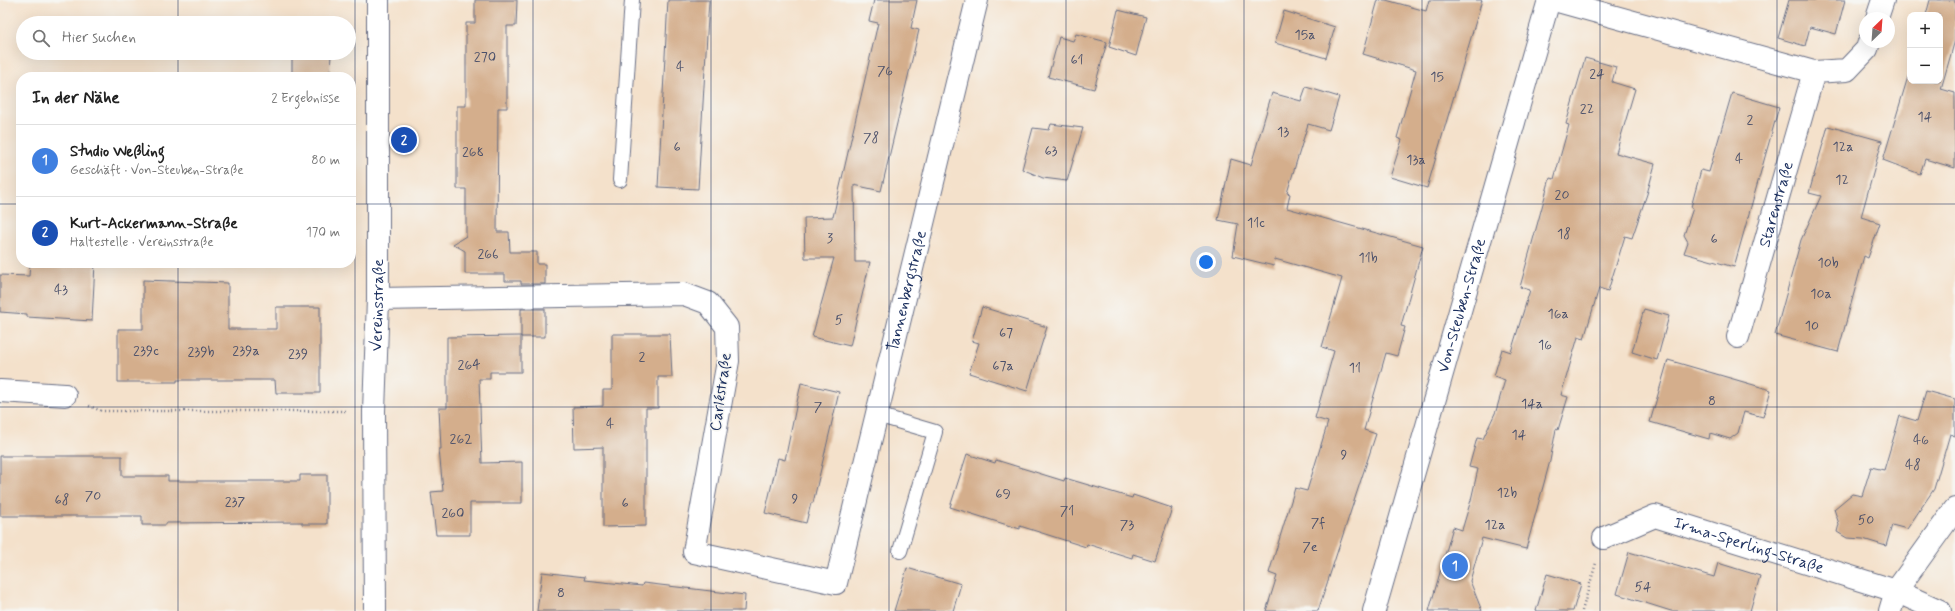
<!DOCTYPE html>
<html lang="de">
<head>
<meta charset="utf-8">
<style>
	:root { --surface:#fff; --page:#f2f2f2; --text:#222; --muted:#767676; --line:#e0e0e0; --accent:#1f6fb2 }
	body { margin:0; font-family:Mynerve,sans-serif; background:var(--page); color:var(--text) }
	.controls { position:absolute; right:12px; top:12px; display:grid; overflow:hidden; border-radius:8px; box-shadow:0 4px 16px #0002 }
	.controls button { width:36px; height:36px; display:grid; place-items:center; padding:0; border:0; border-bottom:1px solid var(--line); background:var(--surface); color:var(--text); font:20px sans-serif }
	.compass { position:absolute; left:1859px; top:12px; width:36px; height:36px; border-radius:50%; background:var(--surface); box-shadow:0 4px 16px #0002; rotate:25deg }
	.you { position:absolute; left:1206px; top:262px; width:14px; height:14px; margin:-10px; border:3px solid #fff; border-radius:50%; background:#1a73e8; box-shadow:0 0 0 6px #1a73e833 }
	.badge { display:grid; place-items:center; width:26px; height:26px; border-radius:50%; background:var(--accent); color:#fff; font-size:13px; font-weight:700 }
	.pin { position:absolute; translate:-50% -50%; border:2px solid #fff; box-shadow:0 1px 4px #0006 }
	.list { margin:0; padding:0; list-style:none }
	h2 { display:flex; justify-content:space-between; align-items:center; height:52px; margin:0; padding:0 16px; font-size:17px }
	h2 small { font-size:13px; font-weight:400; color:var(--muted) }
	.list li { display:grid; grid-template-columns:26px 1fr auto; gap:12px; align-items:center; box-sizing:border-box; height:72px; padding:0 16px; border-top:1px solid var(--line) }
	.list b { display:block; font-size:15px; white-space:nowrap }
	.list p { margin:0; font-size:13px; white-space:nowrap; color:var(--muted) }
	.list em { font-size:13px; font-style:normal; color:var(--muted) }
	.icon { flex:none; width:22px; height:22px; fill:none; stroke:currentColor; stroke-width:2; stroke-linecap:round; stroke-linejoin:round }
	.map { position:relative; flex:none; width:1955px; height:611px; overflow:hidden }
	.search { position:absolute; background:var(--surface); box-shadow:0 4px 16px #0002; left:16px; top:16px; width:340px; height:44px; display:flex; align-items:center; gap:10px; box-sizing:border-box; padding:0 14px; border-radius:22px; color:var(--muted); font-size:15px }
	.panel { position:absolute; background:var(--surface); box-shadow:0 4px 16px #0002; left:16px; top:72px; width:340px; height:196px; border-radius:16px }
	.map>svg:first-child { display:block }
</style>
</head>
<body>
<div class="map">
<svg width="1955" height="611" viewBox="0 0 1955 611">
	<rect width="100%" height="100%" fill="#f6f6f2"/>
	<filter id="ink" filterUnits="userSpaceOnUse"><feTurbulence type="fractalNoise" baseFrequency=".025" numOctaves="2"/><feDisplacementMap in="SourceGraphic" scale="8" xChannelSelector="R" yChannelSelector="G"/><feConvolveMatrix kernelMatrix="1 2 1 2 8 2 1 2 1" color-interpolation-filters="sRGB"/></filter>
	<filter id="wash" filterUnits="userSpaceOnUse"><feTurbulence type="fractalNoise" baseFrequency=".012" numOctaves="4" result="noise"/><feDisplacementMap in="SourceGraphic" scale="16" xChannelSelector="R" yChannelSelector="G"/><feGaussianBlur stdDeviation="0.9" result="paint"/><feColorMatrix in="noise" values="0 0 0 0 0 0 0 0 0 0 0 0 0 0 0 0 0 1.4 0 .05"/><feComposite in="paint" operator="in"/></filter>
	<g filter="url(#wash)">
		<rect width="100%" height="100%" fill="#f4e1cb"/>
		<g id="blocks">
			<path fill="#d4ae8c" d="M475 0H517L516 26H507V108H498L497 232H509L510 252H537V264H545V284H521V281H505V274H465V251L453 244 466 236V189H457V106H466V23H475Z
				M668 0H709L698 189 658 187Z
				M874 0H917L911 28 919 30 881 191 854 185 855 262H870L850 346 812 337 834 258H805L804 218 833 217 878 23 869 21Z
				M1378 0H1386L1426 11 1429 0H1482L1427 188 1390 177 1402 140 1397 138 1416 70 1363 54Z
				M1789 0H1845L1836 34 1810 27 1805 46 1778 38Z
				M1930 0H1955V40L1941 89 1955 93V168L1925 159 1920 174 1883 160 1910 70V81H1940V15H1926Z
				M1118 10 1146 17 1136 56 1109 47Z
				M1284 11 1335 27 1326 58 1275 43Z
				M1076 34 1107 42 1094 89 1048 77 1059 37 1073 41Z
				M292 53H331L330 77H292Z
				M1585 58 1616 67 1612 82 1635 89 1616 153 1655 164 1647 194 1632 238 1625 236 1608 291 1599 288 1584 339 1578 337 1561 395 1568 397 1558 430 1556 429 1550 461 1526 549 1482 538 1470 581 1482 611H1429L1453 527 1462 530 1471 500 1478 469 1469 467 1477 438 1483 439 1496 411 1505 380 1494 376 1502 349 1511 352 1530 290 1520 287 1550 178 1554 179 1569 125 1566 124Z
				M1306 87 1339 97 1329 130 1308 124 1287 193 1290 194 1287 208 1423 246 1401 326 1405 327 1397 356 1386 353 1364 430 1376 434 1318 611H1266L1277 576 1269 573 1295 488 1307 491 1328 422 1315 418 1334 351 1322 347 1342 278 1275 259 1274 266 1233 256 1238 224 1218 220 1231 159 1251 165 1272 93 1301 101Z
				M1732 93 1779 107 1734 267 1684 253 1688 242 1684 235 1693 208 1691 207 1701 170 1709 172Z
				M1051 124 1083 128 1067 181 1043 178 1022 169 1033 128 1049 130Z
				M1828 126 1882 141 1861 217 1880 223 1868 258 1864 256 1838 352 1775 335 1801 240 1821 196 1809 193Z
				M30 263H95L92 321 27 317V314L0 312V275L29 276Z
				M143 280 228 283V329H276V307H320V393H276L275 380H177V382H118V329H143Z
				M982 307 1047 327 1027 391 969 373 979 343 972 341Z
				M521 309H545V337H521Z
				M1644 309 1669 316 1657 360 1632 352Z
				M612 334H670L672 377H658V408H646V526L603 527V447L574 448 573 407 603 406V390H612Z
				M521 336V372H490V379H479L482 463 522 462V503H470V535H436L431 492 443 491 439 449H441L439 408H447V337Z
				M1668 360 1771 390 1763 417 1744 412 1738 433 1730 439 1710 433 1709 439 1650 422Z
				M801 383 839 392 813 503H811L806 523 765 513 778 458 785 460Z
				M1926 391 1955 399V436L1950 434 1934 489 1907 529 1892 525 1886 546 1863 539 1847 538 1837 532 1839 524 1834 509 1852 494 1862 496 1871 467 1884 470 1900 416 1917 421Z
				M967 454 995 463 996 460 1064 481 1065 478 1132 498 1133 495 1172 508 1155 561 1133 554 1132 558 1087 544 1086 547 1020 526V529L950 507Z
				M0 456H122V476H168V481H300V475H327V524H302V522L166 523V525H142V516H0Z
				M1629 552 1714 577 1718 563 1760 576 1750 611H1671L1617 594Z
				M907 568 961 584 953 611H894Z
				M542 572 585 577 584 580 642 586 643 583 745 595 744 611H537Z
				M1547 574 1581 584 1573 611H1536Z"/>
		</g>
	</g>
	<g filter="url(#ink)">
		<use href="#blocks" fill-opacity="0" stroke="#676d84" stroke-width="1"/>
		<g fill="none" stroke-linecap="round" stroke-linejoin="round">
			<defs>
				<path id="service" d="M620 180 632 0
					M877 415 935 432 900 551"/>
				<g id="minor">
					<path d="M1554 0 1814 72 1847 70 1867 49 1869 42"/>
					<path d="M1877 18 1883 0"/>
					<path id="s1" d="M378 299 684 294 708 303 727 327 728 361 694 552 836 583 977 0"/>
					<path id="s2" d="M1738 337 1814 72"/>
					<path d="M0 391 65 395"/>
					<path id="s3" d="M1604 538 1655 516 1896 591 1955 509"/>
					<path id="s4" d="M1374 611 1549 0"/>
					<path d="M1890 611 1896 591 1940 611"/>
				</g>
				<g id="tertiary">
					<path id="s5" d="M375 611 374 411 378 299V0"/>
				</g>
			</defs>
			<use href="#service" stroke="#676d84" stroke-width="16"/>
			<use href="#minor" stroke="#676d84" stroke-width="24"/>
			<use href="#tertiary" stroke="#676d84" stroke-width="24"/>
			<path stroke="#676d84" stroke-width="2.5" stroke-dasharray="1 3" stroke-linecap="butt" d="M89 406 102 411H347
				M1582 611 1596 563"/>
			<use href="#service" stroke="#fff" stroke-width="14"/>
			<use href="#minor" stroke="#fff" stroke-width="22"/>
			<use href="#tertiary" stroke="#fff" stroke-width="22"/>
		</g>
	</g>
	<path fill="none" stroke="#1b2f5e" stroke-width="1" stroke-opacity="0.55" d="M178 0V23M355 0V611M533 0V611M711 0V611M889 0V611M1066 0V611M1244 0V611M1422 0V611M1600 0V611M1777 0V611M178 53V77M0 204H21M351 204H1955M178 263V611M0 407H1955"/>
	<g text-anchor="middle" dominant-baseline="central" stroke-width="3" stroke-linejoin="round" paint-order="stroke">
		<g font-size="14" fill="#494f6a">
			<text x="1305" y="35">15a</text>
			<text x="485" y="57">270</text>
			<text x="1077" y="60">61</text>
			<text x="680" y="67">4</text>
			<text x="885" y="71">76</text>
			<text x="1597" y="74">24</text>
			<text x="1437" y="77">15</text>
			<text x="1587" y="109">22</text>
			<text x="1925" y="117">14</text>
			<text x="1750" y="120">2</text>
			<text x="1283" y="132">13</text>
			<text x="871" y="138">78</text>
			<text x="677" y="147">6</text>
			<text x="1843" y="147">12a</text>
			<text x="1051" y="151">63</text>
			<text x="473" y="152">268</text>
			<text x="1739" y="159">4</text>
			<text x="1416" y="160">13a</text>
			<text x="1842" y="180">12</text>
			<text x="1562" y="195">20</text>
			<text x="1256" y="223">11c</text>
			<text x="1564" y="234">18</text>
			<text x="830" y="238">3</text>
			<text x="1714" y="239">6</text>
			<text x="488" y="254">266</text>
			<text x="1368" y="258">11b</text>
			<text x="1828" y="263">10b</text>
			<text x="61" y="290">43</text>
			<text x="1821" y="294">10a</text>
			<text x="1558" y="314">16a</text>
			<text x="839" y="320">5</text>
			<text x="1812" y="326">10</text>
			<text x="1006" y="333">67</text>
			<text x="1545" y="345">16</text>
			<text x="146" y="351">239c</text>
			<text x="246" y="351">239a</text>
			<text x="201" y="352">239b</text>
			<text x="298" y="354">239</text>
			<text x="642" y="357">2</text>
			<text x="469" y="365">264</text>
			<text x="1003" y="366">67a</text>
			<text x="1355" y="368">11</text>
			<text x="1712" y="401">8</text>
			<text x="1532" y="404">14a</text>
			<text x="818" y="407">7</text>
			<text x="610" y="424">4</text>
			<text x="1519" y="435">14</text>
			<text x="461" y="439">262</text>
			<text x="1921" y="440">46</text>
			<text x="1344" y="455">9</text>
			<text x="1913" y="465">48</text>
			<text x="1507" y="493">12b</text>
			<text x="1003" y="494">69</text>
			<text x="93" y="496">70</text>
			<text x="795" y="499">9</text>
			<text x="62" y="500">68</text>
			<text x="235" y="502">237</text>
			<text x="625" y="503">6</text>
			<text x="1067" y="511">71</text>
			<text x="453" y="513">260</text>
			<text x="1866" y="520">50</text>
			<text x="1318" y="523">7f</text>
			<text x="1127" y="525">73</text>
			<text x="1495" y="525">12a</text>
			<text x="1310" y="547">7e</text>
			<text x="1643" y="587">54</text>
			<text x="561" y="593">8</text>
		</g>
		<g font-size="16" fill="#1b2f5e" stroke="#f6f6f2">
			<text stroke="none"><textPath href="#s2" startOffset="138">Starenstraße</textPath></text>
			<text stroke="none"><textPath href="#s1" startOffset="1036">Tannenbergstraße</textPath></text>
			<text stroke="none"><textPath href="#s5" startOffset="306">Vereinsstraße</textPath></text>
			<text stroke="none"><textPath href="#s4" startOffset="318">Von-Steuben-Straße</textPath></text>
			<text transform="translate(721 392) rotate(-82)">Carléstraße</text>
			<text stroke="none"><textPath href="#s3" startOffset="154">Irma-Sperling-Straße</textPath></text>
		</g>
	</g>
</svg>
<div class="controls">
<button>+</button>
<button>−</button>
</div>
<svg class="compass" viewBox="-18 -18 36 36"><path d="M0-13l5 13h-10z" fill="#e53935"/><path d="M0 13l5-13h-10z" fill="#767676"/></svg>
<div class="you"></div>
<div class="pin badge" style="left:1455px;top:566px;background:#3f7fe0">1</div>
<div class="pin badge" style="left:404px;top:140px;background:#1a4fb4">2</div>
<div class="search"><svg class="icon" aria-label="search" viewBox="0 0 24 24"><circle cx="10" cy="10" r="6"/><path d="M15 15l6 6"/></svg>Hier suchen</div>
<section class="panel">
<h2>In der Nähe<small>2 Ergebnisse</small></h2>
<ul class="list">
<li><span class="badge" style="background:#3f7fe0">1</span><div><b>Studio Weßling</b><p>Geschäft · Von-Steuben-Straße</p></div><em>80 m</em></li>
<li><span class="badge" style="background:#1a4fb4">2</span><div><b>Kurt-Ackermann-Straße</b><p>Haltestelle · Vereinsstraße</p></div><em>170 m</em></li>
</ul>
</section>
</div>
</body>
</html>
